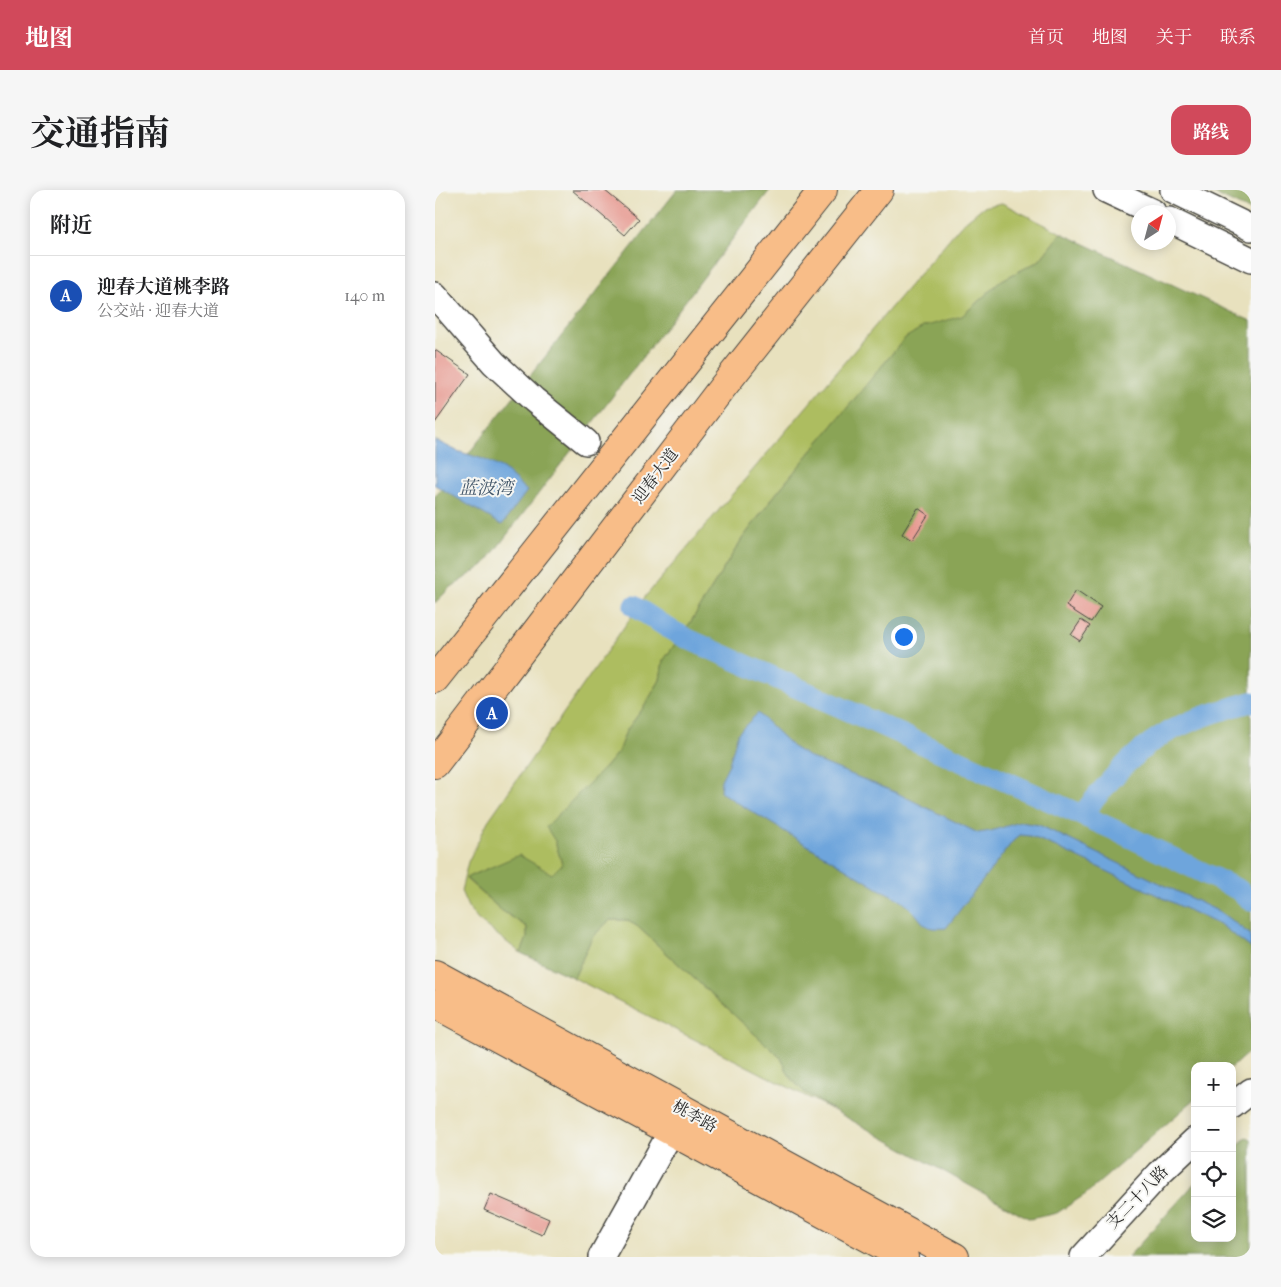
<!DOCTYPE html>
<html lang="zh">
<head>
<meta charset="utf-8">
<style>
	:root { --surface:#fff; --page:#f6f6f6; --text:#202124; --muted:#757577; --line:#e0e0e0; --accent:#d1495b }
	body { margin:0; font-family:"IM FELL French Canon","Noto Serif SC",serif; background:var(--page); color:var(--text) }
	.controls { position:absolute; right:15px; bottom:15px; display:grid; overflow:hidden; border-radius:10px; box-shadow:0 2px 12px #0003 }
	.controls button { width:45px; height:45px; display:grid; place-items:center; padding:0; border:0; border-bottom:1px solid var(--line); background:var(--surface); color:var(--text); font:25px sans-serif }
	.compass { position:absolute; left:696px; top:15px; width:45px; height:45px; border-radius:50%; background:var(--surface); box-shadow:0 2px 12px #0003; rotate:36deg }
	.you { position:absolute; left:468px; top:446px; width:18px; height:18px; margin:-12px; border:4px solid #fff; border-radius:50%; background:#1a73e8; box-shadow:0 0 0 8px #1a73e833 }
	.badge { display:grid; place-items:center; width:32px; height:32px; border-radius:50%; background:var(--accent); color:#fff; font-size:16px; font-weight:700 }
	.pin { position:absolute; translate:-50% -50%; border:2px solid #fff; box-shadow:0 1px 5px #0006 }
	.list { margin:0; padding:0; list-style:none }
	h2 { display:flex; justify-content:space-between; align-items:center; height:65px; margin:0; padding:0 20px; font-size:21px }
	h2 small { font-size:16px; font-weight:400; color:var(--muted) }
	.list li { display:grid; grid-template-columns:32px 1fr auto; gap:15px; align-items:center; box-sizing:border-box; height:80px; padding:0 20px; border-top:1px solid var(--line) }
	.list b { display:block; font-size:19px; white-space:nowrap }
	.list p { margin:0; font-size:16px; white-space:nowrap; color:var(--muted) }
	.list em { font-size:16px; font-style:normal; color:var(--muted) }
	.icon { flex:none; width:28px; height:28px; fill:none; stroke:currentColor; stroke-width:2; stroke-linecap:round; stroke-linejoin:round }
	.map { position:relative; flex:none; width:816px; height:1067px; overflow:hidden; border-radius:15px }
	header { display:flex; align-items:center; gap:30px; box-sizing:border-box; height:70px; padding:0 25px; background:var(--accent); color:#fff }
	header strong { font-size:24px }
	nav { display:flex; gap:28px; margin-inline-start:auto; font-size:18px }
	.intro { display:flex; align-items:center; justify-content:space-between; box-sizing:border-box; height:120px; padding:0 30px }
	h1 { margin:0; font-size:35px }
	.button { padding:12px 22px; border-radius:15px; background:var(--accent); color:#fff; font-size:18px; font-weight:700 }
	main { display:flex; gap:30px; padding:0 30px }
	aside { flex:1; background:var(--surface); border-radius:15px; box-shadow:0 2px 12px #0003 }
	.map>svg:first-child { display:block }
</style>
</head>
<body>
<header>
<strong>地图</strong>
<nav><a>首页</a><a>地图</a><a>关于</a><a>联系</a></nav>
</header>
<div class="intro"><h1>交通指南</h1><a class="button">路线</a></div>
<main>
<aside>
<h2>附近<small></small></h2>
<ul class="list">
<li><span class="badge" style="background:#1a4fb4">A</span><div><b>迎春大道桃李路</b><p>公交站 · 迎春大道</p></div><em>140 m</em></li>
</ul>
</aside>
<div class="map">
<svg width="816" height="1067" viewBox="0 0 816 1067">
	<rect width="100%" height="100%" fill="#f6f6f2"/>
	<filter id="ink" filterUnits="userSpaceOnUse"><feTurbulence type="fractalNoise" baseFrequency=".02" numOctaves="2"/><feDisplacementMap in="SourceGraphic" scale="10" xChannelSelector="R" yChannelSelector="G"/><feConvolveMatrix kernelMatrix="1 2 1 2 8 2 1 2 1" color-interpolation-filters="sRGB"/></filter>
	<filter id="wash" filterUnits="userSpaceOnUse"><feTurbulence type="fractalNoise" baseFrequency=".0096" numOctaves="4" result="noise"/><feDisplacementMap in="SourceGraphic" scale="20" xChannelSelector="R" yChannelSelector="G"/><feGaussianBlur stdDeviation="1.12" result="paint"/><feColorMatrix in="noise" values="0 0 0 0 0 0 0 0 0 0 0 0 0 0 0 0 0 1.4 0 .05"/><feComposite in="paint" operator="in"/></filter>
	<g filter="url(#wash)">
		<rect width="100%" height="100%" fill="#e8e1be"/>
		<path fill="#adbd60" stroke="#6c7446" d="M567 13 626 43 604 71 567 90 527 126 470 148 340 305 307 349 255 433 228 471 225 490 209 517 191 541 183 562 172 575 120 651 127 674 117 684 31 689 66 720 92 737V748L86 763 43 730 33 717 26 701 33 672 53 631 210 407 526 35 548 17Z
			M175 730H191L202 736 346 868 355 887 368 901 398 920 139 788 157 747Z"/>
		<path fill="#8aa456" stroke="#5a6840" d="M242 0H335L49 375 15 398 0 413V306Z
			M771 0H816V21Z
			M626 43 816 131V860L797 877 760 876V909L651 1004 622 1023 595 1029 398 920 368 901 355 887 346 868 202 736 191 730H175L157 747 139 788 86 763 92 748V737L66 720 31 688 84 665 117 684 127 674 120 651 111 637 172 575 183 562 191 541 209 517 225 490 228 471 255 433 307 349 340 305 470 148 488 137 527 126 567 90 604 71Z
			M812 947 816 949V1067H693L760 993V1048H797V960Z"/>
		<path fill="#6ea5dc" stroke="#4c6884" d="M0 250 22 261 48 269 68 279 92 301 67 335 0 295Z
			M323 523 359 558 376 568 462 603 543 643 556 641 585 632 604 635 785 722 816 745V758L787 736 619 656 595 646 585 645 578 651 511 738C486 740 490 732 475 718 466 709 455 704 444 699L285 602 286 590 294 574 303 543Z"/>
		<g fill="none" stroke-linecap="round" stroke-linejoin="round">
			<path stroke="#6ea5dc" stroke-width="21" d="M199 416 236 440 253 449 682 641 804 700 816 711
				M647 625C668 598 696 564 726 546 752 530 787 520 816 512"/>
		</g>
		<g id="blocks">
			<path fill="#e6958c" d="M137 0H169L204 29 190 45Z
				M0 160 35 184 0 233Z
				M483 318 493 325 477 350 467 344Z
				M641 400 666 417 656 432 631 416Z
				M646 430 655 436 645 451 636 445Z
				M56 1004 114 1029 107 1045 49 1020Z"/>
		</g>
	</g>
	<g filter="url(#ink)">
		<use href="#blocks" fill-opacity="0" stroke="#474641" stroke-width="1"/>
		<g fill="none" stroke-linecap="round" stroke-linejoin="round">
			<defs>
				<path id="minor" d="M671 0 718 22
					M738 0 816 38
					M734 30 816 70
					M0 105 59 173 99 210 151 252
					M797 916 816 901
					M166 1067 246 924
					M648 1067 725 983 760 950"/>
				<path id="major" d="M0 489 388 0
					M0 574 287 198 444 0
					M0 784 520 1067
					M0 814 469 1067"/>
			</defs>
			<use href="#minor" stroke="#474641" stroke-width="28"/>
			<use href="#major" stroke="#474641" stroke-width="30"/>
			<use href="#minor" stroke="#fff" stroke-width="25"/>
			<use href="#major" stroke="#f8bd88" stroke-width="28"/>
		</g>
	</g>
	<g text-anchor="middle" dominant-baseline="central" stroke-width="4" stroke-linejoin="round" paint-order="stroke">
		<g font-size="16" fill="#2b2b2b" stroke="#f6f6f2">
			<text transform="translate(220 286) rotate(-53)">迎春大道</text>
			<text transform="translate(260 926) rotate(29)">桃李路</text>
			<text transform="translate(702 1007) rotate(-46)">支二十八路</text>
		</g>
		<g font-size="18" font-style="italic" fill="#425669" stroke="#f6f6f2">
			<text x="51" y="298">蓝波湾</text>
		</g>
	</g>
</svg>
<div class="controls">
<button>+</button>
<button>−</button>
<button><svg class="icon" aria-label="locate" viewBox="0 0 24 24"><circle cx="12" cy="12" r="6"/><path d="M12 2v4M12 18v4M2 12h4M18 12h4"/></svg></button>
<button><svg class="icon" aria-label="layers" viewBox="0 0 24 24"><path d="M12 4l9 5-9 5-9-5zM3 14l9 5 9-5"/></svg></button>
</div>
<svg class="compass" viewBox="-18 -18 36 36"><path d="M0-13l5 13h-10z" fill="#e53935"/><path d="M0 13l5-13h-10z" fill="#757577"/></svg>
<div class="you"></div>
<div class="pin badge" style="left:57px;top:523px;background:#1a4fb4">A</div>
</div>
</main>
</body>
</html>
